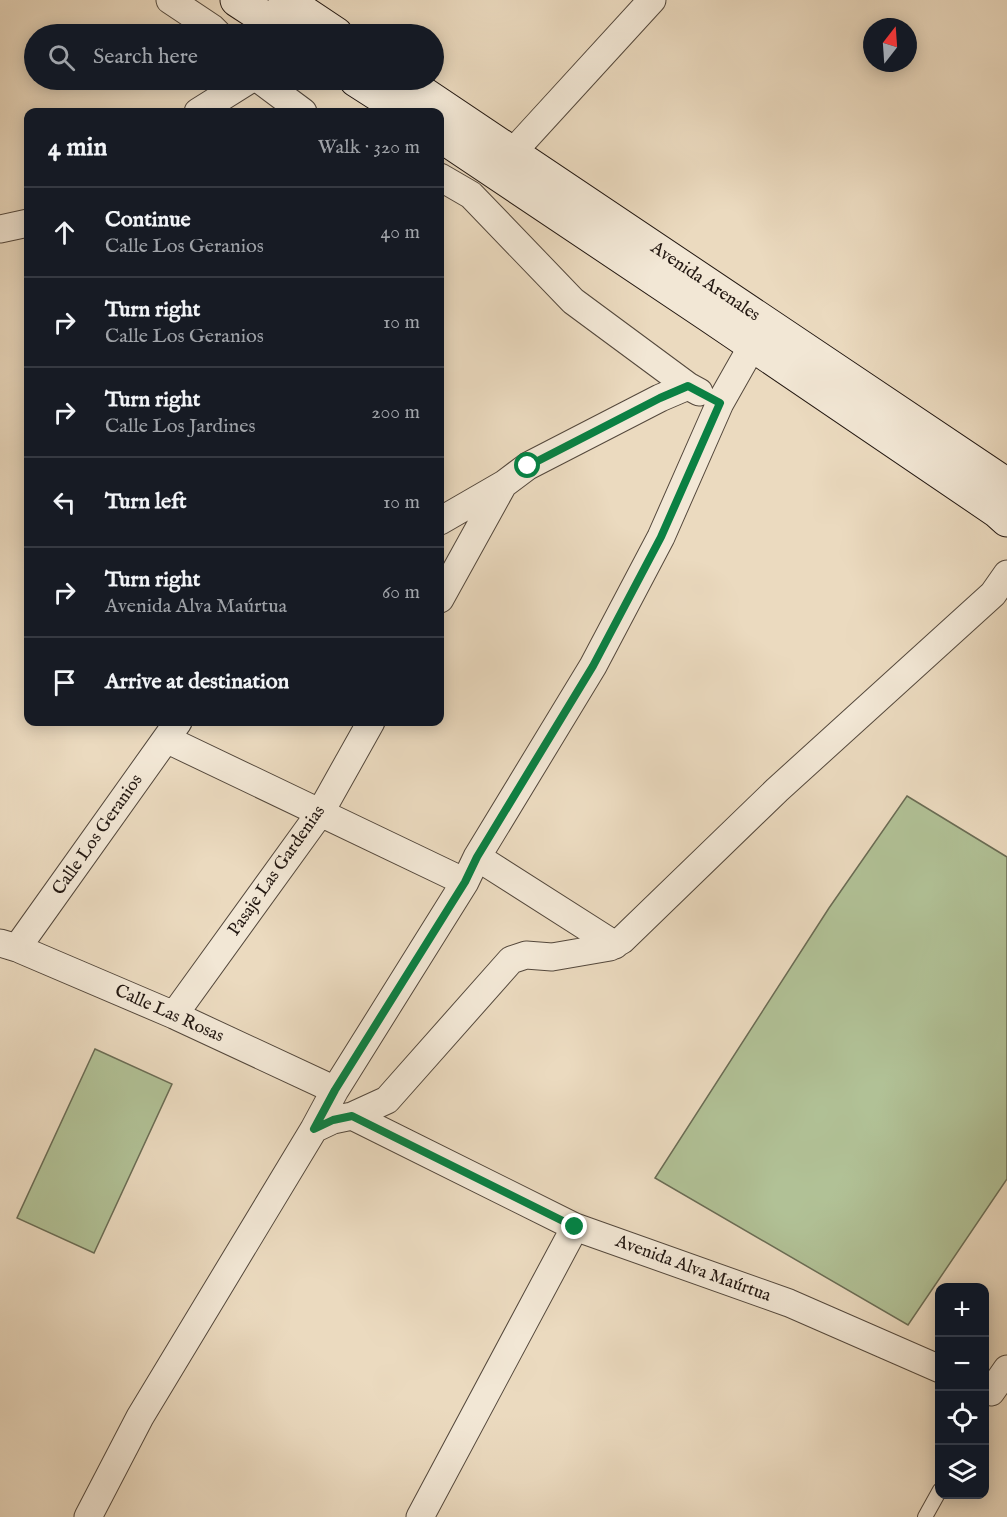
<!DOCTYPE html>
<html lang="en">
<head>
<meta charset="utf-8">
<style>
	:root { --surface:#171b24; --page:#20242c; --text:#f1f3f6; --muted:#9ea1a6; --line:#363941 }
	body { margin:0; font-family:"IM FELL English",serif; background:var(--page); color:var(--text) }
	.controls { position:absolute; right:18px; bottom:18px; display:grid; overflow:hidden; border-radius:12px; box-shadow:0 3px 15px #0003 }
	.controls button { width:54px; height:54px; display:grid; place-items:center; padding:0; border:0; border-bottom:2px solid var(--line); background:var(--surface); color:var(--text); font:30px sans-serif }
	.compass { position:absolute; left:863px; top:18px; width:54px; height:54px; border-radius:50%; background:var(--surface); box-shadow:0 3px 15px #0003; rotate:17deg }
	.stop { position:absolute; width:18px; height:18px; margin:-14px; border:4px solid #0b8043; border-radius:50%; background:#fff }
	.stop.end { background:#0b8043; border-color:#fff; box-shadow:0 2px 6px #0008 }
	.list { margin:0; padding:0; list-style:none }
	h2 { display:flex; justify-content:space-between; align-items:center; height:78px; margin:0; padding:0 24px; font-size:26px }
	h2 small { font-size:20px; font-weight:400; color:var(--muted) }
	.list li { display:grid; grid-template-columns:39px 1fr auto; gap:18px; align-items:center; box-sizing:border-box; height:90px; padding:0 24px; border-top:2px solid var(--line) }
	.list b { display:block; font-size:22px; white-space:nowrap }
	.list p { margin:0; font-size:20px; white-space:nowrap; color:var(--muted) }
	.list em { font-size:20px; font-style:normal; color:var(--muted) }
	.icon { flex:none; width:33px; height:33px; fill:none; stroke:currentColor; stroke-width:2; stroke-linecap:round; stroke-linejoin:round }
	.map { position:relative; flex:none; width:1007px; height:1517px; overflow:hidden }
	.search { position:absolute; background:var(--surface); box-shadow:0 3px 15px #0003; left:24px; top:24px; width:420px; height:66px; display:flex; align-items:center; gap:15px; box-sizing:border-box; padding:0 21px; border-radius:33px; color:var(--muted); font-size:22px }
	.panel { position:absolute; background:var(--surface); box-shadow:0 3px 15px #0003; left:24px; top:108px; width:420px; height:618px; border-radius:12px }
	.map>svg:first-child { display:block }
</style>
</head>
<body>
<div class="map">
<svg width="1007" height="1517" viewBox="0 0 1007 1517">
	<rect width="100%" height="100%" fill="#ebdabf"/>
	<filter id="stains"><feTurbulence type="fractalNoise" baseFrequency=".00333" numOctaves="4"/><feColorMatrix values="0 0 0 0 .2 0 0 0 0 .09 0 0 0 0 .02 0 0 0 .5 -.17"/></filter>
	<radialGradient id="worn" r=".72"><stop offset=".6" stop-color="#630" stop-opacity="0"/><stop offset="1" stop-color="#630" stop-opacity=".3"/></radialGradient>
	<path fill="#b1c196" stroke="#6a6c54" stroke-width="1.5" d="M907 796 1007 857V1179L908 1325 655 1178 829 908Z
		M95 1049 172 1084 94 1253 17 1218Z"/>
	<g fill="none" stroke-linecap="round" stroke-linejoin="round">
		<defs>
			<path id="service" d="M925 1517 940 1490"/>
			<path id="minor" d="M170 0 212 28 218 34
				M260 80 303 112
				M198 112 249 80
				M498 166 512 153 652 0
				M440 177 471 195 573 301 688 386
				M0 229 28 223
				M440 521 504 484 528 466 660 398 688 386 699 392
				M440 599 503 485
				M166 739 465 882
				M477 857 615 945
				M0 943 17 948 174 1015 335 1090
				M17 948 178 722
				M174 1015 320 813 371 722
				M352 1116 575 1227 789 1303 940 1369
				M314 1129 335 1090 465 882 477 857 593 666 661 537 720 403 763 327
				M991 1392 1007 1369
				M88 1517 140 1417 314 1129 333 1120 352 1116 387 1100 511 960 526 955 552 957 610 947 622 940 777 790 993 594 1007 574
				M420 1517 575 1227"/>
			<path id="secondary" d="M237 0 289 34
				M285 0 336 34
				M356 80 406 112
				M403 80 1007 485
				M440 135 710 316 997 511 1007 520"/>
		</defs>
		<use href="#service" stroke="#54483c" stroke-width="16"/>
		<use href="#minor" stroke="#54483c" stroke-width="29"/>
		<use href="#secondary" stroke="#221711" stroke-width="35"/>
		<use href="#service" stroke="#f2e7d5" stroke-width="14"/>
		<use href="#minor" stroke="#f2e7d5" stroke-width="27"/>
		<use href="#secondary" stroke="#f2e7d5" stroke-width="33"/>
	</g>
	<g fill="none" stroke-linecap="round" stroke-linejoin="round">
		<path stroke="#0b8043" stroke-width="8" d="M528 466 660 398 688 386 720 403 661 537 593 666 477 857 465 882 335 1090 314 1129 333 1120 352 1116 575 1227"/>
	</g>
	<g text-anchor="middle" dominant-baseline="central" stroke-width="5" stroke-linejoin="round" paint-order="stroke">
		<g font-size="18" fill="#221711" stroke="#f2e7d5">
			<text transform="translate(705 282) rotate(34)">Avenida Arenales</text>
			<text transform="translate(98 835) rotate(-55)">Calle Los Geranios</text>
			<text transform="translate(277 871) rotate(-55)">Pasaje Las Gardenias</text>
			<text transform="translate(169 1014) rotate(24)">Calle Las Rosas</text>
			<text transform="translate(693 1269) rotate(20)">Avenida Alva Maúrtua</text>
		</g>
	</g>
	<rect width="100%" height="100%" filter="url(#stains)"/>
	<rect width="100%" height="100%" fill="url(#worn)"/>
</svg>
<div class="controls">
<button>+</button>
<button>−</button>
<button><svg class="icon" aria-label="locate" viewBox="0 0 24 24"><circle cx="12" cy="12" r="6"/><path d="M12 2v4M12 18v4M2 12h4M18 12h4"/></svg></button>
<button><svg class="icon" aria-label="layers" viewBox="0 0 24 24"><path d="M12 4l9 5-9 5-9-5zM3 14l9 5 9-5"/></svg></button>
</div>
<svg class="compass" viewBox="-18 -18 36 36"><path d="M0-13l5 13h-10z" fill="#e53935"/><path d="M0 13l5-13h-10z" fill="#9ea1a6"/></svg>
<div class="stop" style="left:528px;top:466px"></div>
<div class="stop end" style="left:575px;top:1227px"></div>
<div class="search"><svg class="icon" aria-label="search" viewBox="0 0 24 24"><circle cx="10" cy="10" r="6"/><path d="M15 15l6 6"/></svg>Search here</div>
<section class="panel">
<h2>4 min<small>Walk · 320 m</small></h2>
<ul class="list">
<li><svg class="icon" aria-label="ahead" viewBox="0 0 24 24"><path d="M12 20V5M6 11l6-6 6 6"/></svg><div><b>Continue</b><p>Calle Los Geranios</p></div><em>40 m</em></li>
<li><svg class="icon" aria-label="right" viewBox="0 0 24 24"><path d="M7 20v-9h11M14 6l5 5-5 5"/></svg><div><b>Turn right</b><p>Calle Los Geranios</p></div><em>10 m</em></li>
<li><svg class="icon" aria-label="right" viewBox="0 0 24 24"><path d="M7 20v-9h11M14 6l5 5-5 5"/></svg><div><b>Turn right</b><p>Calle Los Jardines</p></div><em>200 m</em></li>
<li><svg class="icon" aria-label="left" viewBox="0 0 24 24"><path d="M17 20v-9H6M10 6l-5 5 5 5"/></svg><div><b>Turn left</b></div><em>10 m</em></li>
<li><svg class="icon" aria-label="right" viewBox="0 0 24 24"><path d="M7 20v-9h11M14 6l5 5-5 5"/></svg><div><b>Turn right</b><p>Avenida Alva Maúrtua</p></div><em>60 m</em></li>
<li><svg class="icon" aria-label="arrive" viewBox="0 0 24 24"><path d="M6 21V4h12l-3 4 3 4H6"/></svg><div><b>Arrive at destination</b></div></li>
</ul>
</section>
</div>
</body>
</html>
